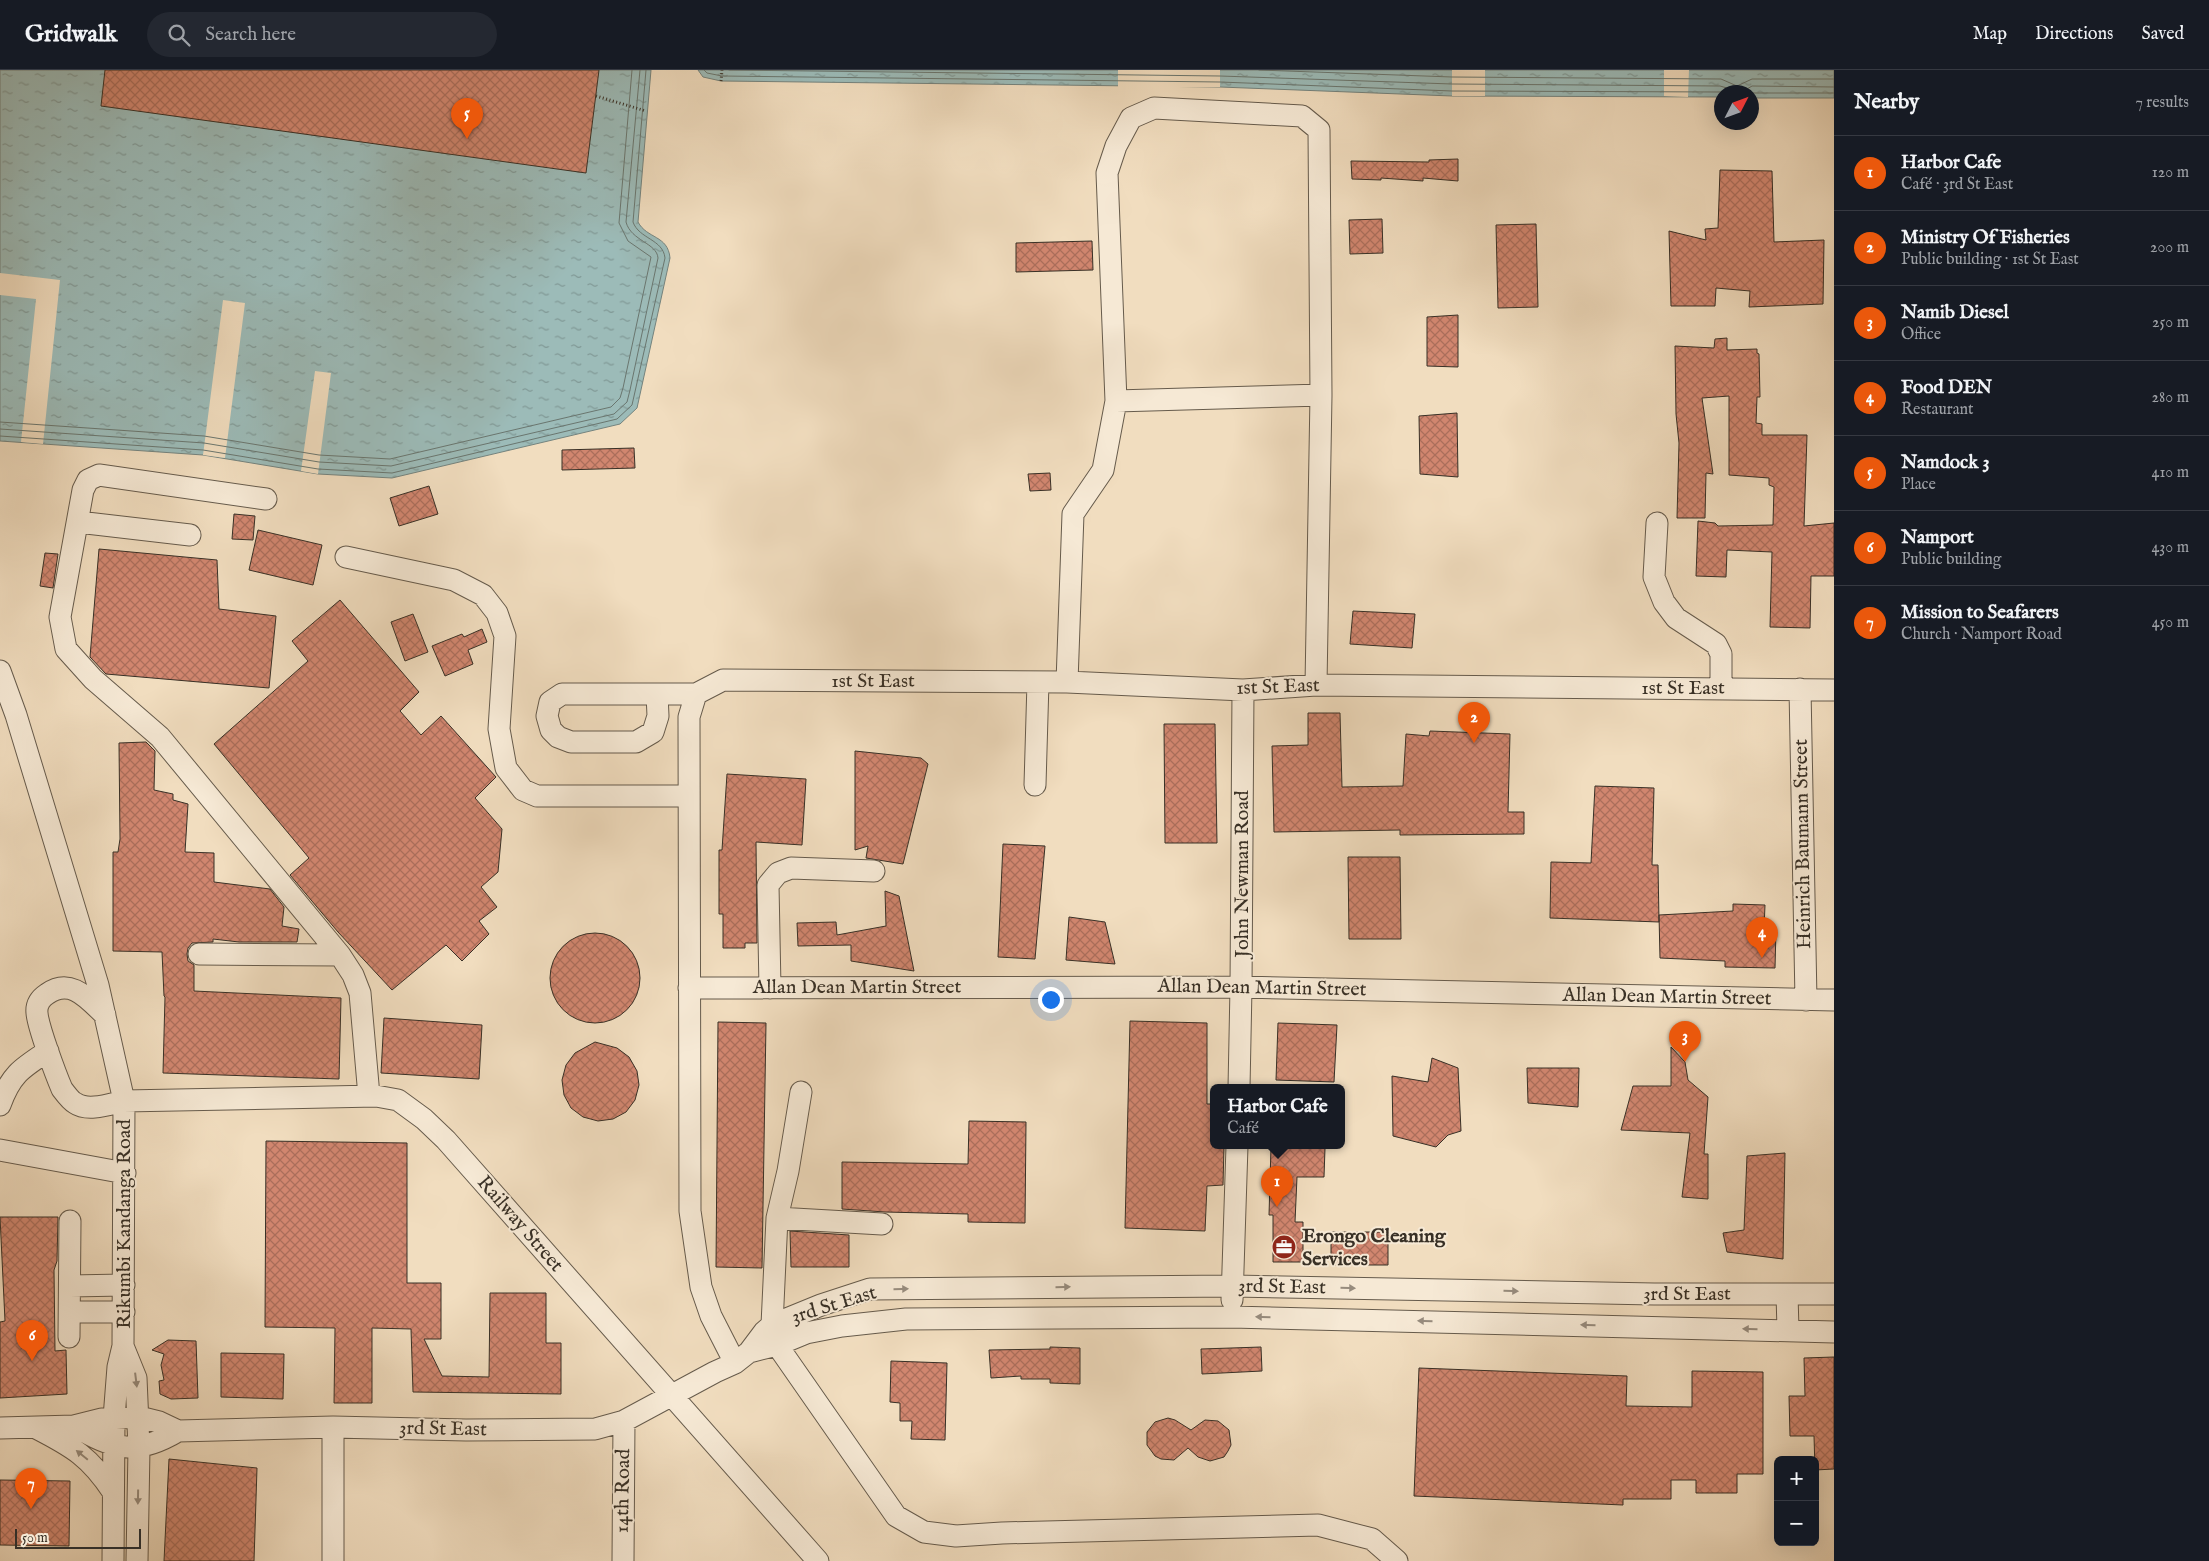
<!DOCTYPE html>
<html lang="en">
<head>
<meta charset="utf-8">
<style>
	:root { --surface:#171b24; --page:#242831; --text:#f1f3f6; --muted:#9ea1a6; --line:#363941; --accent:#ea580c }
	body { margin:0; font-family:"IM FELL English",serif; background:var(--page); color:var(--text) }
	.controls { position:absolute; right:15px; bottom:15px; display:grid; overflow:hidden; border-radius:8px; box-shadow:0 5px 20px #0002 }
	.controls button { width:45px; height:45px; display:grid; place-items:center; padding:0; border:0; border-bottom:1px solid var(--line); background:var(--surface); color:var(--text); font:25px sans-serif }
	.compass { position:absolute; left:1714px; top:15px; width:45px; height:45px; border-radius:50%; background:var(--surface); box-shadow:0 5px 20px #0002; rotate:48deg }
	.scale { position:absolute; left:15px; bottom:12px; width:126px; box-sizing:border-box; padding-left:5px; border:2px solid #383026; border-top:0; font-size:14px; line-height:18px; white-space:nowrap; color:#383026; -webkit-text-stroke:4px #f6e9d5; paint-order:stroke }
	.you { position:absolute; left:1050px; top:929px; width:18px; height:18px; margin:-12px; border:4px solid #fff; border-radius:50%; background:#1a73e8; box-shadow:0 0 0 8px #1a73e833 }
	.badge { display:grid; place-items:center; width:32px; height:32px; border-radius:50%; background:var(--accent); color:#fff; font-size:16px; font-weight:700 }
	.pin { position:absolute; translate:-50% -41px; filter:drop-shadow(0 1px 2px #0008) }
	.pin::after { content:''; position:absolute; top:26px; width:18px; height:15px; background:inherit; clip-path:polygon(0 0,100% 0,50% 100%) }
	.popup { position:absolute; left:1210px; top:1014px; width:135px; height:65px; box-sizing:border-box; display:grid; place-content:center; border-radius:8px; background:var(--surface); filter:drop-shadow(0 1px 4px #0005); font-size:16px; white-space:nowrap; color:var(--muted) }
	.popup b { font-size:19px; color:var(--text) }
	.popup::after { content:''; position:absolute; left:50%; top:100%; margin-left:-10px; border:10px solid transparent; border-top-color:var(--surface) }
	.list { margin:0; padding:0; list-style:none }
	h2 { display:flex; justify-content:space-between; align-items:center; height:65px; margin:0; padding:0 20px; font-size:21px }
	h2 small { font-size:16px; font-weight:400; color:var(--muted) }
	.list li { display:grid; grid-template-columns:32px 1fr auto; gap:15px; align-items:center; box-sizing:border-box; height:75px; padding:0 20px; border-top:1px solid var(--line) }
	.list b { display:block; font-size:19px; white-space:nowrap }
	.list p { margin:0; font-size:16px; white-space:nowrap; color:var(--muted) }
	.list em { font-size:16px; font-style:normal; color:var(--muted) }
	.icon { flex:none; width:28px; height:28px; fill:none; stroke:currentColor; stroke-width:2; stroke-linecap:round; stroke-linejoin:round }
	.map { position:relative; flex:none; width:1834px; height:1491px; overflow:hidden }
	header { display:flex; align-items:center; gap:30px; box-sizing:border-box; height:70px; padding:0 25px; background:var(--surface); border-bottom:1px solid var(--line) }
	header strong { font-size:24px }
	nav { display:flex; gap:28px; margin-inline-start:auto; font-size:18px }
	.search { width:350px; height:45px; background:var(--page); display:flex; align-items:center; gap:12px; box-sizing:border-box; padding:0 18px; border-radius:28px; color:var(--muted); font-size:19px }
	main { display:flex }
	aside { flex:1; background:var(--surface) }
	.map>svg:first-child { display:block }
</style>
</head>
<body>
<header>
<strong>Gridwalk</strong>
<div class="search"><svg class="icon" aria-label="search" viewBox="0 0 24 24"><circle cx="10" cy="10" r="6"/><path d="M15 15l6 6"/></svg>Search here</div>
<nav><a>Map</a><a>Directions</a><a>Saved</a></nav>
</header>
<main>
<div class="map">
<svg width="1834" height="1491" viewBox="0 0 1834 1491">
	<defs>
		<pattern id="water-ripples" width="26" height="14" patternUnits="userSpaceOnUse" patternTransform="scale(1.25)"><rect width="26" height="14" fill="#9cbbb8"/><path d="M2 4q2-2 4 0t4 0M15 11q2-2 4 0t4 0" fill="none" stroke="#809895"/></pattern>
		<pattern id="building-cross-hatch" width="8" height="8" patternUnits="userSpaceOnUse" patternTransform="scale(1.25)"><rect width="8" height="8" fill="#d1866f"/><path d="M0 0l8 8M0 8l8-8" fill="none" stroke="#ab6e5b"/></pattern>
	</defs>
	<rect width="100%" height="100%" fill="#f1ddbf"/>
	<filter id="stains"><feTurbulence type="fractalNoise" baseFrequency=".004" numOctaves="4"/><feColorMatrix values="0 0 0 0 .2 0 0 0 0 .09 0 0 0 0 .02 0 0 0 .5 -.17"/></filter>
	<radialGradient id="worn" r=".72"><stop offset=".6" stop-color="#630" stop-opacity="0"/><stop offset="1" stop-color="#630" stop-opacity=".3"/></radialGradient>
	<path fill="url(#water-ripples)" stroke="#74837e" d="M0 0H651L638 152C647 169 668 165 670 188L637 338 620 354 392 408 318 404 203 385 0 371Z
		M698 0H1834V28H1752V22H1722L1721 27 1452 26 1220 17 721 11 703 7Z"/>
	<path fill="#f1ddbf" d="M1118 0H1220V17H1118Z
		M1452 0H1485V26H1452Z
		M1664 0H1689L1688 27 1664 26Z
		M0 203 60 210 43 374 21 372 36 229 0 225Z
		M223 230 245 233 225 388 203 385Z
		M315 301 331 303 318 404 301 401Z"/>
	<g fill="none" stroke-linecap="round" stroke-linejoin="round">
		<path stroke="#6a766f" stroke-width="1" d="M704 0 707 3 722 6 1220 12 1452 21 1722 22
			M729 0 1220 6 1452 14 1720 16 1727 18 1731 22
			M1259 0 1452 7 1721 9 1737 16 1752 9H1834
			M1742 22 1752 16 1834 17
			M1752 23H1834
			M0 352 204 366 319 385 390 389 611 337 620 328 623 318 651 187 628 171 619 153 632 0
			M0 359 204 373 319 392 391 396 614 344 627 332 630 320 658 188C657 173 631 171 626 152L640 0
			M0 366 203 380 318 399 392 403 617 349 632 335 665 188C663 169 639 169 633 152L646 0"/>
	</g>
	<path fill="url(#building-cross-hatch)" stroke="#383026" d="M105 0H599L586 103 101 36Z
		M1458 89V111L1423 108V111L1381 108V110L1352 109 1351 91 1429 92V90Z
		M1720 100 1772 101 1774 172 1824 170 1823 234 1749 237 1750 221 1716 218 1715 236H1671L1669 161 1706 170 1705 159 1718 158Z
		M1382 149 1383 183 1350 184 1349 150Z
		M1536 154 1538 237 1498 238 1496 155Z
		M1092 171 1093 200 1016 202V173Z
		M1458 245V297L1427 296V247Z
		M1727 268V280L1757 279V283L1759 284 1760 327H1757L1756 353 1762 354V365H1807L1804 456 1834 453V506H1811L1810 558 1770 557 1772 482 1727 480 1726 507 1696 506 1698 451 1715 453 1718 456 1773 455 1774 417 1769 415V408L1729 405V326L1702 328 1713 404 1706 403 1705 448H1677L1679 373 1676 344 1675 276 1714 278 1715 269Z
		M1457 343 1458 407 1420 404 1419 346Z
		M634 378 635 398 562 400V380Z
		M1050 403 1051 420 1030 421 1028 404Z
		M429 416 438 444 399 456 390 428Z
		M234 444 255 446 253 470 232 469Z
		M258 460 322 475 313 515 249 500Z
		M99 479 217 490 219 539 276 546 269 618 106 604 90 587Z
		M45 483 58 484 53 518 40 516Z
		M340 530 419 622 400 641 421 665 441 646 496 707 475 728 502 759 498 802 481 817 497 837 479 851 489 864 462 891 446 875 392 920 338 862 290 805 309 788 214 674 308 591 292 571Z
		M1353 541 1415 544 1412 578 1350 574Z
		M413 544 428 582 405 591 391 552Z
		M482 559 487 572 468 580 473 594 445 606 432 576 462 564 464 567Z
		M1308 643H1340L1342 717 1403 716 1406 664 1429 666 1430 661 1510 664 1508 742H1524V764L1400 765V760L1274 762 1272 676 1308 675Z
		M1164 654H1215L1217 773H1165Z
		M146 672 155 681 154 720 173 724V730L188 734 185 782 214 783V812L270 819 284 837 282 856 299 859 297 872H239L213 869V872L192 873 188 878 187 884 188 891 194 895V921L341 928 339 1009 163 1003 165 927 164 926 162 882 113 881V782H118L120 769 119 673Z
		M855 681 921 688 928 694 903 794 866 788 868 776 855 780Z
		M727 704 806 709 802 775 756 772 757 873H745V878H723V844H719V780H722Z
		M1595 716 1654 718 1652 795H1658L1659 852 1550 848 1551 792 1591 793Z
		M1003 774 1045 776 1035 889 998 887Z
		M1348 787H1400L1401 869H1349Z
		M885 821 899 826 914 901 851 891V875L798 876 797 853 836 852 837 865 886 856Z
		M1733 834 1765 835 1764 859H1776L1775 898 1725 897V891L1660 888 1659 845 1733 841Z
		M1069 847 1105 852 1115 894 1066 890Z
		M550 908a45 45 0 1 1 90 0a45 45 0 1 1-90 0Z
		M384 948 482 955 479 1009 381 1003Z
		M1130 951 1207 953V1034H1213V1076H1224L1223 1115 1207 1116 1205 1161 1125 1158Z
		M718 952 766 953 762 1198 716 1197Z
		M1278 953 1337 955 1334 1012 1276 1010Z
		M595 972 617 978 629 987 637 1001 639 1015 635 1030 626 1042 613 1049 598 1051 583 1047 571 1038 564 1025 562 1010 566 995 575 983Z
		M1671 977 1685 992 1688 1010 1708 1027 1704 1084H1708V1129L1682 1127 1690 1063 1621 1060 1633 1016H1671Z
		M1432 988 1458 998 1461 1061 1448 1065 1436 1077 1393 1066 1392 1006 1428 1012Z
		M1527 998H1579L1578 1037 1528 1033Z
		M969 1051 1026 1052 1025 1153 968 1152V1144L885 1142 842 1139V1092L968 1094Z
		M266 1071 407 1073V1213H441V1269H424L442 1306 489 1307 490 1223H546V1273H561V1324L413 1322 411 1259 372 1258V1333H334L335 1258 265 1257Z
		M1271 1077 1325 1078 1324 1107H1297L1295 1152H1303V1192H1273V1145H1269Z
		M1785 1083 1783 1189 1727 1182 1723 1163 1744 1160 1747 1086Z
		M0 1147H58L57 1191 54 1200 55 1281 66 1280 67 1324 0 1328V1252L5 1251Z
		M790 1161 849 1165V1197H791Z
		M1331 1162H1388V1195H1331Z
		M168 1270 196 1271 198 1328 171 1329 160 1324 159 1311 164 1310 161 1295 164 1284 152 1280Z
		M1050 1277 1080 1278V1314L1050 1313V1309H1021V1306L991 1308 989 1280 1050 1279Z
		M1261 1277 1262 1301 1202 1304 1201 1279Z
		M221 1283 284 1284 283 1329 221 1327Z
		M1834 1287V1399L1815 1400 1814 1366H1790L1789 1326H1805L1804 1288Z
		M891 1291 947 1293 945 1370 911 1369 912 1351H900V1333L890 1332Z
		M1419 1298 1627 1306 1626 1336 1692 1337V1301L1763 1302V1404H1737V1423H1696V1410H1671V1429H1623V1435L1414 1426Z
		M1168 1348 1175 1350 1191 1360 1205 1350 1218 1351 1229 1360 1231 1375 1228 1381 1224 1387 1210 1391 1198 1387 1188 1378 1174 1390 1161 1389 1155 1386 1147 1375V1362L1155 1352Z
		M169 1389 257 1398 254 1491H164Z
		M0 1410 70 1411 69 1476 0 1475Z"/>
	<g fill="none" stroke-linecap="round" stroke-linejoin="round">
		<defs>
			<path id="minor" d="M1116 331 1321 325
				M266 429 99 405 88 410 83 420 60 547 66 579 93 609 160 667 340 885 353 905 360 923 369 1026
				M78 452 190 465
				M1657 453 1654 507 1664 532 1676 548 1716 574 1721 584V618
				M346 487 454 510 483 525 497 543 505 566 499 659 506 698 523 720 537 726H689
				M0 601 16 645 98 915 124 1031 123 1276 118 1297 114 1348 113 1491
				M1067 612 1073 444 1103 400 1116 331 1107 103 1116 76 1131 48 1154 38 1302 46 1319 60 1321 325 1316 615
				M1800 619 1806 930
				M657 624 658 646 653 662 636 672H571L558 667 551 660 547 646 550 632 562 624H696
				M1035 715 1038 612
				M199 884 340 885
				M689 918 1241 917 1834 930
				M770 918 768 815 778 803 791 798 874 801
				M105 945C88 929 71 907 47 924 41 928 36 934 37 943 38 957 56 1005 62 1019 65 1023 71 1031 75 1033 88 1042 110 1034 124 1031L376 1026 398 1030 424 1049 446 1070 818 1491
				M1239 1018 1241 917 1243 620
				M0 1035C11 1004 22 998 48 981
				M0 1080 125 1103
				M777 1148 882 1154
				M70 1216 124 1215
				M1787 1224 1788 1260
				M1232 1230 1237 1076
				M71 1242H124
				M772 1255 777 1148 788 1101 801 1022
				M69 1267 70 1151
				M777 1275 896 1446 924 1462 956 1466 1002 1463 1318 1455 1372 1469 1397 1491
				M123 1276 136 1308 139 1378 137 1491
				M749 1282 777 1275 806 1263 842 1256 906 1249 1231 1247 1834 1262
				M735 1293 711 1246 701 1217 690 1141 689 647 696 624 723 610 1067 612 1243 620 1316 615 1834 620
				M74 1356C115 1380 136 1386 178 1361
				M333 1357V1491
				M0 1358 74 1356 102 1349 139 1347 159 1352 178 1361 333 1357 466 1360 595 1359 624 1351 715 1302 735 1293 749 1282 764 1262 772 1255 821 1235 870 1219 1233 1216 1654 1224H1834
				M36 1358C73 1377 90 1387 113 1422
				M623 1491 624 1351"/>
		</defs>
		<use href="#minor" stroke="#665b4c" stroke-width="23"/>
		<path stroke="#383026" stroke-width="3" stroke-dasharray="1 2.5" stroke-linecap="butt" d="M721 11 722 0
			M596 26 646 41"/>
		<use href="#minor" stroke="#f6e9d5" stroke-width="21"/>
	</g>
	<defs><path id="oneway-solid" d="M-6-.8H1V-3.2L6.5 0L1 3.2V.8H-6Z" transform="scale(1.25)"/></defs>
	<g fill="#978c7e">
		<use href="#oneway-solid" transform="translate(1063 1217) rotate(-1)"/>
		<use href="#oneway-solid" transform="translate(1348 1218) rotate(1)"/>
		<use href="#oneway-solid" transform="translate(901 1219) rotate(-1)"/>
		<use href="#oneway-solid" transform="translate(1511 1221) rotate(1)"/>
		<use href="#oneway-solid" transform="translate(1263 1247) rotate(-179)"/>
		<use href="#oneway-solid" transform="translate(1425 1251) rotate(-179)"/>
		<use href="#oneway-solid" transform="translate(1588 1255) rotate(-179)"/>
		<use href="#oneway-solid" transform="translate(1750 1259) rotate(-179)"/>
		<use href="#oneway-solid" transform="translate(136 1310) rotate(83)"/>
		<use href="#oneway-solid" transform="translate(82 1385) rotate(-141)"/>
		<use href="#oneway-solid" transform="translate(138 1427) rotate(91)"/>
	</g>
	<defs>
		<symbol id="office-disc" viewBox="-11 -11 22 22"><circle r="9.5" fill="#8f2418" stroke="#f6e9d5"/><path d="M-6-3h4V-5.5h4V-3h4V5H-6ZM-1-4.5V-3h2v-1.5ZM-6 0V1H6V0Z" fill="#fff"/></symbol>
	</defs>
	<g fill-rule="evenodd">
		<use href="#office-disc" x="1270" y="1163" width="28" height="28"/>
	</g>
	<g text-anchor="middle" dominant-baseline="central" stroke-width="4" stroke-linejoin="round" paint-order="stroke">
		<g font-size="20" fill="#383026" stroke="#f6e9d5">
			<text x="873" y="611">1st St East</text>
			<text transform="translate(1278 617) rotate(-2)">1st St East</text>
			<text x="1683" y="618">1st St East</text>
			<text transform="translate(1803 774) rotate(-91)">Heinrich Baumann Street</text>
			<text transform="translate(1242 804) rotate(-90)">John Newman Road</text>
			<text x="857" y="917">Allan Dean Martin Street</text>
			<text transform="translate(1262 918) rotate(1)">Allan Dean Martin Street</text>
			<text transform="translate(1667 927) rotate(1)">Allan Dean Martin Street</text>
			<text transform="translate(124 1154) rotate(-90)">Rikumbi Kandanga Road</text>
			<text transform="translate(520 1154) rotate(49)">Railway Street</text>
			<text transform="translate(1282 1217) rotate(1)">3rd St East</text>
			<text x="1687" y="1224">3rd St East</text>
			<text transform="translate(834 1235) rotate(-17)">3rd St East</text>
			<text transform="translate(443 1359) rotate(1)">3rd St East</text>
			<text transform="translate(623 1421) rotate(-89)">14th Road</text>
		</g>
		<g font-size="20" font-weight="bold" fill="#383026" stroke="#f6e9d5" text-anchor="start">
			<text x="1302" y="1166">Erongo Cleaning<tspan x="1302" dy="23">Services</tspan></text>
		</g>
	</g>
	<rect width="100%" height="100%" filter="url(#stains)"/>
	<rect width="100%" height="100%" fill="url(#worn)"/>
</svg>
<div class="controls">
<button>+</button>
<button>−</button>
</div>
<svg class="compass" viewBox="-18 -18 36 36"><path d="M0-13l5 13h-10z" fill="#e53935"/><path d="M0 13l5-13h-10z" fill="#9ea1a6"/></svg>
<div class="scale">50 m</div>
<div class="you"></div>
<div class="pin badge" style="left:1277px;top:1137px">1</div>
<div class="popup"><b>Harbor Cafe</b>Café</div>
<div class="pin badge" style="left:1474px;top:673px">2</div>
<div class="pin badge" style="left:1685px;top:992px">3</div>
<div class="pin badge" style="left:1762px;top:888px">4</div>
<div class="pin badge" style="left:467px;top:69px">5</div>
<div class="pin badge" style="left:32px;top:1291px">6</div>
<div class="pin badge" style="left:31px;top:1439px">7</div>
</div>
<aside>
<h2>Nearby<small>7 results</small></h2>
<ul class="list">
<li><span class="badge">1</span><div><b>Harbor Cafe</b><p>Café · 3rd St East</p></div><em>120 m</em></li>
<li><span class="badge">2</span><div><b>Ministry Of Fisheries</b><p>Public building · 1st St East</p></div><em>200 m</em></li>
<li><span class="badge">3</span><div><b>Namib Diesel</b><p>Office</p></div><em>250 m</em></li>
<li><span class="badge">4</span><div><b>Food DEN</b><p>Restaurant</p></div><em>280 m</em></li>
<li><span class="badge">5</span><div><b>Namdock 3</b><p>Place</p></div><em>410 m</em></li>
<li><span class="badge">6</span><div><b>Namport</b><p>Public building</p></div><em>430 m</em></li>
<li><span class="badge">7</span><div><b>Mission to Seafarers</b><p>Church · Namport Road</p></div><em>450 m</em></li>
</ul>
</aside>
</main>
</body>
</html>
